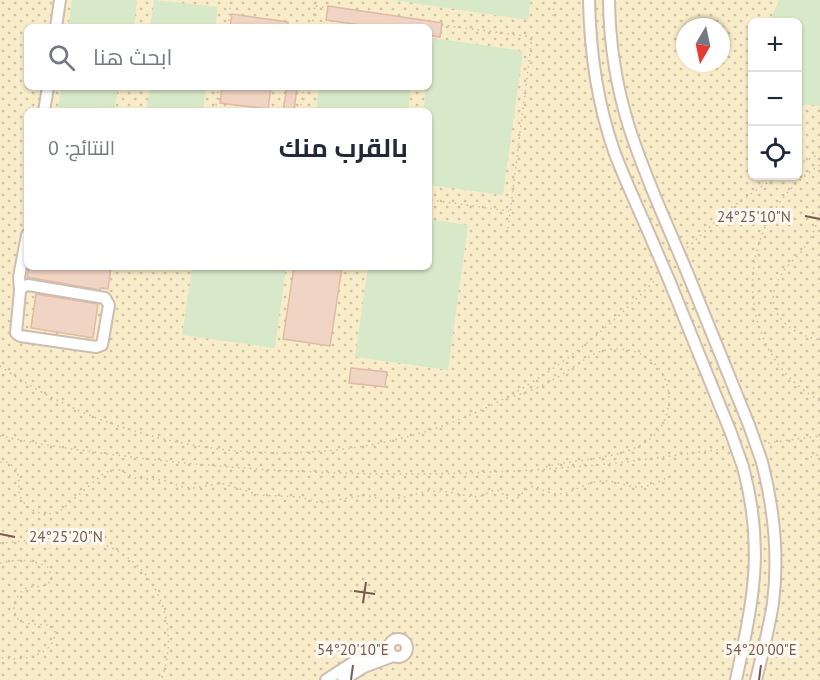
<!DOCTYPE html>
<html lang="ar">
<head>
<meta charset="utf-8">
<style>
	:root { --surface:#fff; --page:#f2f2f3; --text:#1f2937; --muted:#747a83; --line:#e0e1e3 }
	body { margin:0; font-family:"PT Sans",Cairo,sans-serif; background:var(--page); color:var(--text); direction:rtl }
	.controls { position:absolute; right:18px; top:18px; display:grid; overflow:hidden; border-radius:9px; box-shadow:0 2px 4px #0004 }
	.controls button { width:54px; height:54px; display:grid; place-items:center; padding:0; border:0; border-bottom:2px solid var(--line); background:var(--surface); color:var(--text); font:30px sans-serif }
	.compass { position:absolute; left:676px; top:18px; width:54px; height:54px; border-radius:50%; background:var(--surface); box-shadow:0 2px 4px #0004; rotate:189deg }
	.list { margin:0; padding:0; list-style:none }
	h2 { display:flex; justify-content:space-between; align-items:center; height:78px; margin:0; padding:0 24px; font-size:26px }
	h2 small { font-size:20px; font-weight:400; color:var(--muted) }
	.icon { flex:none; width:33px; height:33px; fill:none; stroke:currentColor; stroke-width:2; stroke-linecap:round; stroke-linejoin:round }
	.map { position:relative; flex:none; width:820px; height:680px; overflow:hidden; direction:ltr }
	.search { position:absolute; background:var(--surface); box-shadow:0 2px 4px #0004; left:24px; top:24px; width:408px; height:66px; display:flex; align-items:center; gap:15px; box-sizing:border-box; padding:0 21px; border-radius:9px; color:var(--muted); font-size:22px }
	.panel { position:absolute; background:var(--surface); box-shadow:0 2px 4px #0004; left:24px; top:108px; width:408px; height:162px; border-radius:9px; direction:rtl }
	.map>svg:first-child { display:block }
</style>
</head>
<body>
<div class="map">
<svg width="820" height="680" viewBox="0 0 820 680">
	<defs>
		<pattern id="sand-dots" width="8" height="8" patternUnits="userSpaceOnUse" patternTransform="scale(1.5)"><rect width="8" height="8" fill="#f8ecc9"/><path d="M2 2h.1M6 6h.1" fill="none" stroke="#cdc2a6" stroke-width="1.8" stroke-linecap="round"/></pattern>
	</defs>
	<rect width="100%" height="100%" fill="#fcf5eb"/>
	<path fill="url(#sand-dots)" fill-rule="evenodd" d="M0 0H820V680H0ZM752 22H798V176H752ZM27 27H429V87H27ZM685 27H721V63H685ZM27 111H429V267H27Z"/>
	<path fill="#d8e9ca" d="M72 0H137L134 27H68Z
		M154 0 218 7 215 27H150Z
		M393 0H531L528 20Z
		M779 0H820V106L798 104V22H770Z
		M433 38 523 51 503 195 429 185V111H423L426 87H429V68Z
		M61 87H118L114 111H58Z
		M150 87H206L203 111H146Z
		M319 87H411L408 111H316Z
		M429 219 468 225 448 370 355 357 368 267H429Z
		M192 267H286L275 348 182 335Z"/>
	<path fill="#f0d4c4" stroke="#e1baa6" stroke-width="1.5" d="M328 6 442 23 440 37 429 35V27H375L326 20Z
		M232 14 288 22V27H230Z
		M222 87H271L268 109 220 103Z
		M287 87H297L294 111H283Z
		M29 267H111L108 289 101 288 100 290 27 277Z
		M294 267H342L330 346 283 339Z
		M36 294 98 304 93 338 31 328Z
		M351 368 387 372 385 387 349 383Z"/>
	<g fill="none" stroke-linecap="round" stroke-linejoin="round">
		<defs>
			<path id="minor" d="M589 0C590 51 597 102 614 151 626 183 641 214 654 245
				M609 0C610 90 635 151 670 232
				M56 27 60 0
				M44 111 48 87
				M687 272 749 425
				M669 280 731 433
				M20 291 22 287 28 285 105 298 109 305 102 345 96 347 20 336 16 333 20 291 19 277 27 235
				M389 648a9 9 0 1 1 18 0a9 9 0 1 1-18 0Z
				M326 680 360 658 389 647
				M343 680 364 667 393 656
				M736 680C753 601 765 548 743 467
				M756 680C762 655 769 629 773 603 779 556 774 509 762 462"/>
		</defs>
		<use href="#minor" stroke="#cebdb1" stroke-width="14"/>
		<path stroke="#d5b7a7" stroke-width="1.5" stroke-dasharray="1.5 4.5" stroke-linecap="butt" d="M316 6 327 8
			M553 16 554 0
			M442 25 532 37 508 229
			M228 27 231 0
			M312 27 316 0
			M215 111 219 87
			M300 111 304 87
			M798 164 820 154
			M820 165C732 220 728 348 820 401
			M431 200 509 211
			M820 214C816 227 811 239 802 251 795 259 786 266 781 275 759 309 788 334 820 340
			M687 248 729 209 777 176
			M0 366C132 459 314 479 463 418 535 389 603 335 656 279
			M508 397C530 393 551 382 570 369 585 360 597 349 615 349 634 348 652 357 662 373 669 385 671 400 667 413 654 462 584 456 545 467
			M0 436C52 447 105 454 157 460 310 477 463 479 616 463 652 459 688 453 724 449
			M768 443 820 436
			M805 459 820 454
			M0 462H8L17 470 19 479V495L23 502 32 510 45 515 60 511 104 473 113 470H120L135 478 163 480 183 487 195 488 221 483 259 495 300 497 320 503 365 495 387 501 429 491 449 492 473 497 481 496 494 490 500 491 508 499 513 500C523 496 523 488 535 486 569 505 572 484 602 481 616 480 627 487 639 487 650 487 661 480 671 476
			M0 543C28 541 60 535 88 540 152 553 184 621 161 680
			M0 563C16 559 35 559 49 568L52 579C45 591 33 583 23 590 19 594 15 600 14 606 13 631 42 621 54 627 61 655 19 663 0 657"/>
		<use href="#minor" stroke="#fff" stroke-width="10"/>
		<defs>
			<path id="minor-bridge" d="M670 232 687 272
				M654 245 669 280
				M749 425 762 462
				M731 433 743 467"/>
		</defs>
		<use href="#minor-bridge" stroke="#cebdb1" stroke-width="14" stroke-linecap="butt"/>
		<use href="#minor-bridge" stroke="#fff" stroke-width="10"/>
	</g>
	<path fill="none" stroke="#765b4f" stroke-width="2" d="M805 216 820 219M0 534 15 537M354 591 375 594M363 603 366 582M351 680 353 665M759 680 761 665"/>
	<g font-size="15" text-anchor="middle" fill="#765b4f" stroke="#fef9f2" stroke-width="6" stroke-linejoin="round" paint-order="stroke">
		<text x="754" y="222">24°25'10"N</text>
		<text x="66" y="542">24°25'20"N</text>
		<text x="353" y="655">54°20'10"E</text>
		<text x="761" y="655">54°20'00"E</text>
	</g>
</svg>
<div class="controls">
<button>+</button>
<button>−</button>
<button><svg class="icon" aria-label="locate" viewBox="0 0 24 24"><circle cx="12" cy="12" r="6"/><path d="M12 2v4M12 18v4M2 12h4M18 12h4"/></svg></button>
</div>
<svg class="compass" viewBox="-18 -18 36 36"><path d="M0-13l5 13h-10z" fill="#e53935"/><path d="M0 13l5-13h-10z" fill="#747a83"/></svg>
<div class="search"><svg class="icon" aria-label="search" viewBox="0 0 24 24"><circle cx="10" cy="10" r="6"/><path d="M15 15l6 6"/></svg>ابحث هنا</div>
<section class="panel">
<h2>بالقرب منك<small>النتائج: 0</small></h2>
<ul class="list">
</ul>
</section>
</div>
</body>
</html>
